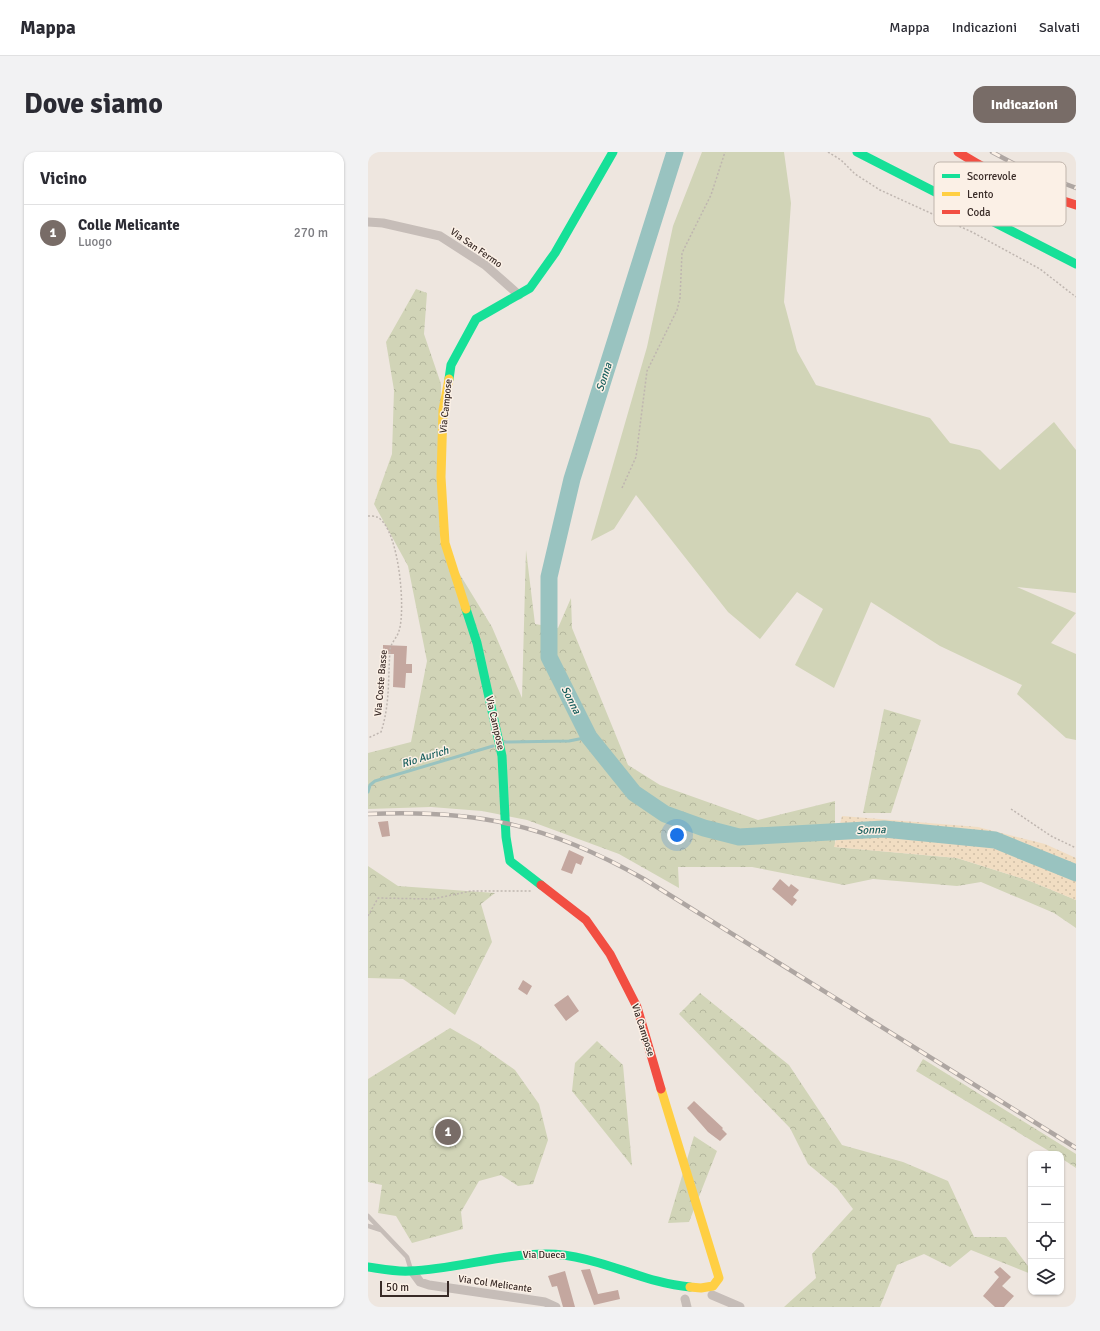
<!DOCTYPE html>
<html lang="it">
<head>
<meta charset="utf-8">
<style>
	:root { --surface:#fff; --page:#f2f2f3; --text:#2b2b33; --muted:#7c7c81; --line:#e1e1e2; --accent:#786c67 }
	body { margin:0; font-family:Signika,sans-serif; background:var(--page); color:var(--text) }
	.controls { position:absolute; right:12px; bottom:12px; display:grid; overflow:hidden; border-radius:8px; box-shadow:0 1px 3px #0004 }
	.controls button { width:36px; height:36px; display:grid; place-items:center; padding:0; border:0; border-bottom:1px solid var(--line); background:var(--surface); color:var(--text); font:20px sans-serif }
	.scale { position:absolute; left:12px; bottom:10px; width:69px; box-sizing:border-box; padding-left:4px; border:2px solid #382a26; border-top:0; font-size:11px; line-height:14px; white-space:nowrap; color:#382a26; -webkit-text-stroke:3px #fbf0e6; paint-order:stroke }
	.you { position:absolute; left:309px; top:683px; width:14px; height:14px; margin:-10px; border:3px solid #fff; border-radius:50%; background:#1a73e8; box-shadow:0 0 0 6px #1a73e833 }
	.badge { display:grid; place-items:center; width:26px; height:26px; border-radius:50%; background:var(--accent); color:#fff; font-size:13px; font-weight:700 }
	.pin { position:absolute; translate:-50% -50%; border:2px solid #fff; box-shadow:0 1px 4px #0006 }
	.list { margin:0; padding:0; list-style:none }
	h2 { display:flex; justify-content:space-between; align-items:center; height:52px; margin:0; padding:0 16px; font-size:17px }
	h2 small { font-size:13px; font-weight:400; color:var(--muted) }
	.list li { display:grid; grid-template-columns:26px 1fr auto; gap:12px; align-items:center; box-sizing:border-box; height:56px; padding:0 16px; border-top:1px solid var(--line) }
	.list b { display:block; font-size:15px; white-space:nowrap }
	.list p { margin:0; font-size:13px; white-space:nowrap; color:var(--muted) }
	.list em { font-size:13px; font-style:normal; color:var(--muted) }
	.icon { flex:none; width:22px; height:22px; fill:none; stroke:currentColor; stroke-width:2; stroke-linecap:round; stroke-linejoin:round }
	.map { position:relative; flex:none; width:708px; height:1155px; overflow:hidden; border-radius:12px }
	header { display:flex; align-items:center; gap:24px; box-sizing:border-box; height:56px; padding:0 20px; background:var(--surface); border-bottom:1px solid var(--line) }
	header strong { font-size:19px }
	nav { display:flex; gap:22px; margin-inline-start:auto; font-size:14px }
	.intro { display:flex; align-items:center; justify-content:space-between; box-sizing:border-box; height:96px; padding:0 24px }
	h1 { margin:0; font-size:28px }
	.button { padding:10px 18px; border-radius:12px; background:var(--accent); color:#fff; font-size:14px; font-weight:700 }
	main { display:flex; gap:24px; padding:0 24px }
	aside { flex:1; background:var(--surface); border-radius:12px; box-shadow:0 1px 3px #0004 }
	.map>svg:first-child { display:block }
</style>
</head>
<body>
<header>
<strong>Mappa</strong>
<nav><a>Mappa</a><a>Indicazioni</a><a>Salvati</a></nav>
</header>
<div class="intro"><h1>Dove siamo</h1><a class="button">Indicazioni</a></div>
<main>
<aside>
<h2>Vicino<small></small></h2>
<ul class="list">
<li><span class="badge">1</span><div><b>Colle Melicante</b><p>Luogo</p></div><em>270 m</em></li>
</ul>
</aside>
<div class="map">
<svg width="708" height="1155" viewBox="0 0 708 1155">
	<defs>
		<pattern id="forest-crowns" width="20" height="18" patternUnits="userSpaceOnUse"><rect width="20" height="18" fill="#d1d4b7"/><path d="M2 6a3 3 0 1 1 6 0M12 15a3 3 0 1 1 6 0" fill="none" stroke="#b4b69d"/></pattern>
		<pattern id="sand-dots" width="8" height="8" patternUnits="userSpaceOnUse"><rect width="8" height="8" fill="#f1ddc2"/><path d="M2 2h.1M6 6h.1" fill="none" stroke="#cfbea7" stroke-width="1.8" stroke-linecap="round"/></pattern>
	</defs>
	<rect width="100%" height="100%" fill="#eee6df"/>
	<path fill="#d1d4b7" d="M334 0H416L423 51 416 150 429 199 448 233 562 266 582 291 612 298 632 318 686 270 708 298V441L649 435 708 461 683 491 708 502V588L698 586 649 542 654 533 572 494 503 450 466 536 427 513 455 457 429 440 392 487 360 460 268 343 246 377 223 389 279 195 305 74Z"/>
	<path fill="url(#forest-crowns)" d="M48 137 59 141 56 182 73 232 72 390 124 475 154 546 158 398 167 472 190 476 203 446 204 476 260 613 292 633 390 668 467 649V695L589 706 662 729 708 748V776L686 761 613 730 589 734 505 727 476 733 384 715H310L311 736 251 702 159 668 114 659 63 655 0 657V601L43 590 59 509 40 414 6 352 24 302 26 238 18 190Z
		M516 557 553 568 523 661H495Z
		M0 714 30 734 127 741 113 752 124 790 87 863 35 827 0 826Z
		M332 841 421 913 474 993 535 1010 580 1029 606 1085H638L663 1118V1122L603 1098 582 1115 556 1102 529 1113 512 1155H416L448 1126 444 1102 485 1057 469 1036 440 1012 422 976 311 862Z
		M82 876 110 892 147 918 171 952 180 988 165 1032 150 1034 133 1023 111 1029 93 1060 95 1077 44 1091 28 1064 10 1061 14 1033 0 1030V927Z
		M229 889 255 913 264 1014 204 939 207 911Z
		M555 907 708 1002V1016L693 1006V1002H686L548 919Z
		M326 984 349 999 321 1070 300 1071Z"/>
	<path fill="url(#sand-dots)" d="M474 664 610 675 677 692 708 706V748L662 729 589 706 466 695Z"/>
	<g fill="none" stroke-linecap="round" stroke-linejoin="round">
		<path stroke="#99c3c0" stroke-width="3" d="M137 590 201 589 221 585
			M0 640 2 633 7 629 125 594"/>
		<path stroke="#99c3c0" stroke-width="17" d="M307 0 204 327 181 425V505L221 585 266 641 297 662 336 676 371 685 516 677 627 688 708 721"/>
	</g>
	<path fill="#c4a79f" d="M15 493 39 494 38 512H44V521H38L37 536 25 535 26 502H15Z
		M20 669 22 684 14 685 10 670Z
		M201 698 216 705 213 713 208 711 204 722 193 718Z
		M412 727 421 735 423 732 431 738 425 745 429 748 424 754 404 737Z
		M155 828 164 834 159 843 150 837Z
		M200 843 211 859 198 869 186 853Z
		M326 949 355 976 354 977 359 982 352 989 340 980 319 956Z
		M632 1115 643 1125 634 1134 646 1144 636 1155H627L615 1144 631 1125 626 1120Z
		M222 1117 230 1142 250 1138 252 1147 226 1153 213 1118Z
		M197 1119 207 1155H195L189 1134 184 1135 180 1124Z"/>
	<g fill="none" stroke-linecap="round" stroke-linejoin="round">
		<path stroke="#bfb6b0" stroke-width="1.5" stroke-dasharray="2 2" stroke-linecap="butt" d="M460 0 473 8 487 22 512 38 604 80 672 117 708 145
			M254 336 268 305 279 219 309 158 312 146 314 101 343 43 357 0
			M0 364C3 364 7 364 9 365 31 375 38 458 31 479 29 486 23 490 22 498 20 526 22 553 13 580L0 586
			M643 657 683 684 708 696
			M0 764 10 746 65 747 103 739H163"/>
		<path stroke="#c6bdb8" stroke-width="4.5" d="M0 1064 39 1105 43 1118
			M0 1074 13 1078"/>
		<path stroke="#c6bdb8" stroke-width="9" d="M0 70 15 71 72 84 117 113 151 143
			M44 1119 52 1130 61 1133 177 1150 188 1155
			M344 1143 372 1155
			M317 1147 319 1155"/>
		<path stroke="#16e098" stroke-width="9" d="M489 0 708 112
			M81 227 83 213 108 167 162 136 187 101 245 0
			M98 457 109 491 134 604 138 685 142 709 173 733
			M0 1115C14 1117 28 1120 42 1119 88 1117 132 1102 178 1102 229 1102 273 1131 322 1135"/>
		<path stroke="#ffcf43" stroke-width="9" d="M81 227 75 258 73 325 77 391 98 457
			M293 937 351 1126 345 1134 333 1136 322 1135"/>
		<path stroke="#f24e42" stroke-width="9" d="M590 0C627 24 666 40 708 53
			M173 733 218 768 242 802 269 855 293 937"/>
		<defs>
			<path id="rail" d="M624 0 654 16 708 36
				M0 662C109 657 181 673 276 727L708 996"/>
		</defs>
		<use href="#rail" stroke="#aea6a2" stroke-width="4.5"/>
		<use href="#rail" stroke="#fbf0e6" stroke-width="3" stroke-dasharray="9" stroke-linecap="butt"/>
	</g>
	<g text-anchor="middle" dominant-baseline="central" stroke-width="3" stroke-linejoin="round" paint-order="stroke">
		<g font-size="10" fill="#382a26" stroke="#fbf0e6">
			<text transform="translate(108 96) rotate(35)">Via San Fermo</text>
			<text transform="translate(78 254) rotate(-84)">Via Campose</text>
			<text transform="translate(13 531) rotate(-85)">Via Coste Basse</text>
			<text transform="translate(127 571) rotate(77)">Via Campose</text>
			<text transform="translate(275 878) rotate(72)">Via Campose</text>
			<text x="176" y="1103">Via Dueca</text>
			<text transform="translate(127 1132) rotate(8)">Via Col Melicante</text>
		</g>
		<g font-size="11" font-style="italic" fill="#175e5d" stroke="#fbf0e6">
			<text transform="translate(236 225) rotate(-72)">Sonna</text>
			<text transform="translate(203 548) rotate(63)">Sonna</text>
			<text transform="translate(57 605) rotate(-17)">Rio Aurich</text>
			<text transform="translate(503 678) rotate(-2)">Sonna</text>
		</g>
	</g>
	<rect x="566" y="10" width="132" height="64" rx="6" fill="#fbf0e6" stroke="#c0b5ac" stroke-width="1"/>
	<rect x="574" y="22" width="18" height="4" fill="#16e098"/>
	<rect x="574" y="40" width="18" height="4" fill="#ffcf43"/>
	<rect x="574" y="58" width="18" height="4" fill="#f24e42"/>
	<g font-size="11" fill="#382a26">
		<text x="599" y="28">Scorrevole</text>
		<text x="599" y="46">Lento</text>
		<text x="599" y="64">Coda</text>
	</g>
</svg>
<div class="controls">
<button>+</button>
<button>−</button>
<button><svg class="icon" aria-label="locate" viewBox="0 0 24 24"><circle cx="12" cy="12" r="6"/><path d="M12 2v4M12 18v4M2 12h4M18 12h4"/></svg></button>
<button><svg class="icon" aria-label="layers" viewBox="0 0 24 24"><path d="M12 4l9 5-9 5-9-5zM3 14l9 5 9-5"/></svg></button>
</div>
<div class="scale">50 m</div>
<div class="you"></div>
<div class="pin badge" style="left:80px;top:980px">1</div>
</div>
</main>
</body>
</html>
